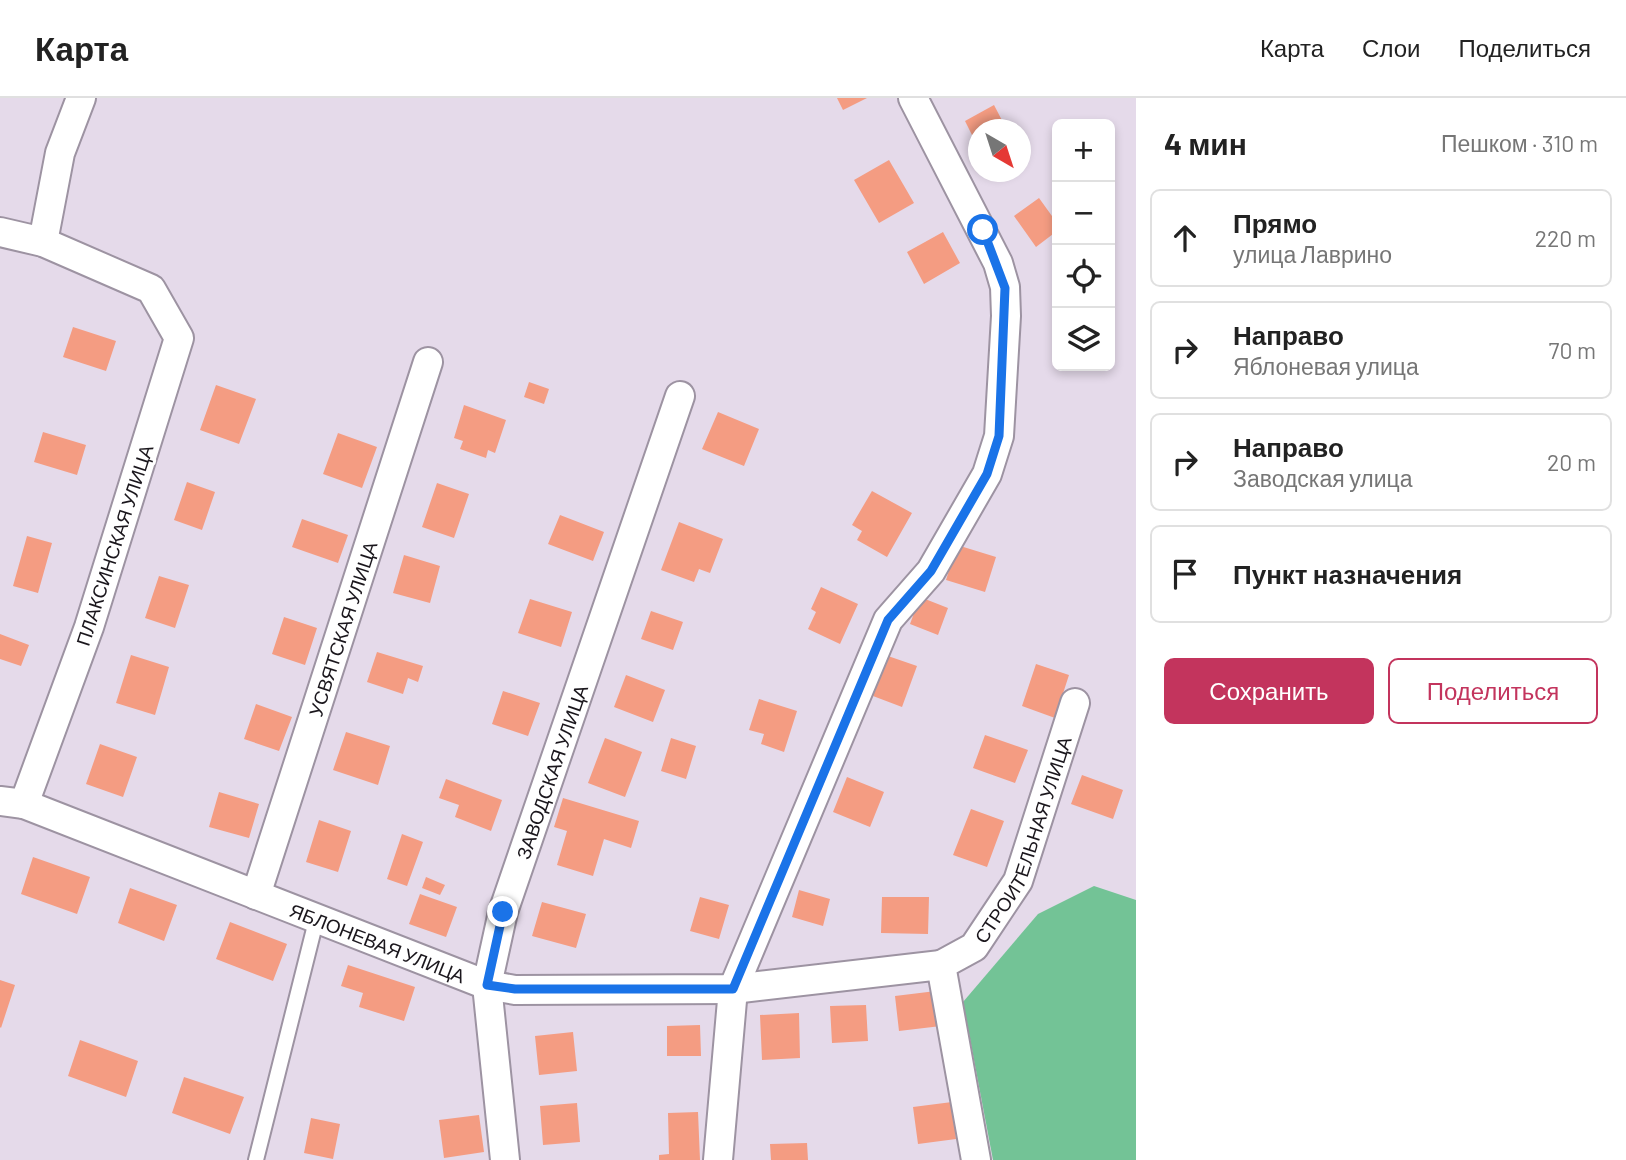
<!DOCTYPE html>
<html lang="ru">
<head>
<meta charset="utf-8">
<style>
	:root { --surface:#fff; --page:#f2f2f2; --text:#222; --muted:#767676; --line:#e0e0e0; --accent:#c3345d }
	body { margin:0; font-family:Barlow,sans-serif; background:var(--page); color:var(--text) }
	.controls { position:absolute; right:21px; top:21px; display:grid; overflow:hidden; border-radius:10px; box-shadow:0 4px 10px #0003 }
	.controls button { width:63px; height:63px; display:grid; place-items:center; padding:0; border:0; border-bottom:2px solid var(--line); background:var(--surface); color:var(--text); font:35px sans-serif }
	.compass { position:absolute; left:968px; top:21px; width:63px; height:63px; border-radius:50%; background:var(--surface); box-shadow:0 4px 10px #0003; rotate:141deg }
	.stop { position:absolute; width:21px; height:21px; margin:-16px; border:5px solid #1a73e8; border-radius:50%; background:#fff }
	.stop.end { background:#1a73e8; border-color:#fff; box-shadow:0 2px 7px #0008 }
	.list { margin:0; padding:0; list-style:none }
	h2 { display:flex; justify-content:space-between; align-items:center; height:91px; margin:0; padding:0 28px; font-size:30px }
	h2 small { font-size:23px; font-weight:400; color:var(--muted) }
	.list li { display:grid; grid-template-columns:46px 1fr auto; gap:21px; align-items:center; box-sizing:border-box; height:98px; margin:0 14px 14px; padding:0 14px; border:2px solid var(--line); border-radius:10px }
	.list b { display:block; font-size:26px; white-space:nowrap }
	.list p { margin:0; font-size:23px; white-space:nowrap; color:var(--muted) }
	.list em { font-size:23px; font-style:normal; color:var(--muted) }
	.actions { display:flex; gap:14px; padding:21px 28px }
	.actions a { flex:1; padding:16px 0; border:2px solid var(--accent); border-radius:10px; text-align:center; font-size:24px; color:var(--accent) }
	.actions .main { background:var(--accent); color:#fff }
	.icon { flex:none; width:38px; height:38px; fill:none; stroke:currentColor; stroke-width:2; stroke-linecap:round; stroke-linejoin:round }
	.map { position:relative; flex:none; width:1136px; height:1062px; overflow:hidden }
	header { display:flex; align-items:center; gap:42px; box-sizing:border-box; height:98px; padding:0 35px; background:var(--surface); border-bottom:2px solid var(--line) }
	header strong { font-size:33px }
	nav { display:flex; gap:38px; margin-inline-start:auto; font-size:24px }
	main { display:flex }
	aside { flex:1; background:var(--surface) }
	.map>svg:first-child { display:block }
</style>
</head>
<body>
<header>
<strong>Карта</strong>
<nav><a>Карта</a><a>Слои</a><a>Поделиться</a></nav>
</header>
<main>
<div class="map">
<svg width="1136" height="1062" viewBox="0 0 1136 1062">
	<rect width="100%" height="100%" fill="#e5daea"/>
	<path fill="#73c396" d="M1094 788 1136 802V1062H993L963 904 1038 816Z"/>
	<path fill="#f49c82" d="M837 0H867L843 12Z
		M994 7 1007 32H978V49L965 23Z
		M889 62 914 105 879 125 854 82Z
		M1039 100 1057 125V133L1036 149 1014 118Z
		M943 134 960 165 924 186 907 154Z
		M73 229 116 243 106 273 63 259Z
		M529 284 549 291 544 306 524 299Z
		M216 287 256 301 239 346 200 332Z
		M464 307 506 322 495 355 488 352 486 360 460 351 463 343 454 340Z
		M718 314 759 331 744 368 702 351Z
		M43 334 86 347 77 377 34 364Z
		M338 335 377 349 362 390 323 376Z
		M187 384 215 394 202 432 174 422Z
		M437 385 469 396 454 440 422 429Z
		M872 393 912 415 887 459 857 442 862 433 852 427Z
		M560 417 604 434 593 463 548 446Z
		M302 421 348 437 338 465 292 449Z
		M679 424 723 441 710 475 699 471 694 484 661 472Z
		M27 438 52 445 38 495 13 488Z
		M957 447 996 459 985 494 946 482Z
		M404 457 440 468 430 505 393 495Z
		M159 478 189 487 175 530 145 520Z
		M821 489 858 506 840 546 808 531 816 514 811 511Z
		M920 499 948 510 938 537 910 526Z
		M530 501 572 514 561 549 518 535Z
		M651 513 683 524 673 552 641 541Z
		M284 519 317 530 305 567 272 556Z
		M0 536 29 547 21 568 0 561Z
		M377 554 423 568 418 584 408 580 403 596 367 584Z
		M131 557 169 569 155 617 116 605Z
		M888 558 917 568 902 609 873 598Z
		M1036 566 1069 577 1055 620 1022 608Z
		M626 577 665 592 653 624 614 609Z
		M503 593 540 605 528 638 492 626Z
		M759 601 797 613 784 654 761 646 764 636 749 632Z
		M256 606 292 619 279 653 244 641Z
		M346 634 390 648 378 687 333 672Z
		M985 637 1028 652 1015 685 973 670Z
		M605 640 642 654 625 699 588 685Z
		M671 640 696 648 686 681 661 673Z
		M100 646 137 659 123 699 86 686Z
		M1082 677 1123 692 1113 721 1071 706Z
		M847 679 884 694 870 729 833 714Z
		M446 681 502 702 491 733 455 719 459 707 439 700Z
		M219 694 259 706 249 740 209 729Z
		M563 700 639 723 631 750 604 741 593 778 557 767 567 733 554 729Z
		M971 711 1004 723 987 769 953 757Z
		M319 722 351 733 338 774 306 764Z
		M402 736 423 744 407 788 387 781Z
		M33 759 90 779 77 816 21 796Z
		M426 779 445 787 440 797 422 790Z
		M130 790 177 807 164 843 118 825Z
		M799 792 830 801 823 828 792 819Z
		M420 796 457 809 446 839 409 826Z
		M700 799 729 807 719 841 690 833Z
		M882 799H929L928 836 881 835Z
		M542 804 586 816 576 850 532 838Z
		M230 824 287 846 273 883 216 861Z
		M348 867 415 889 404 923 359 909 363 895 341 888Z
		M0 882 15 887 1 930 0 929Z
		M936 893 941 928 899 933 895 898Z
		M866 907 868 943 832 945 830 908Z
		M799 915 800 960 762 962 760 917Z
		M700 927 701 958H667V928Z
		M573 934 577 973 539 977 535 938Z
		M80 942 138 963 126 999 68 978Z
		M184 979 244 999 230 1036 172 1015Z
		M952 1004 956 1041 918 1046 913 1009Z
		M577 1005 580 1044 543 1047 540 1008Z
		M698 1014 700 1062H659V1057L669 1056 668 1015Z
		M479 1017 484 1054 444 1060 439 1022Z
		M311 1020 340 1026 333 1061 304 1055Z
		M807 1045 808 1062H771L770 1046Z"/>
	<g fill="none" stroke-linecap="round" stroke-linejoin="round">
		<defs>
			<path id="lane" d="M256 1062 317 819"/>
			<g id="street">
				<path d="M0 134 43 144 151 191 179 240 89 529 24 706"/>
				<path d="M43 144 60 55 81 0"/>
				<path id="s1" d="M0 703 24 706 487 887 515 892 733 891 941 867"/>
				<path id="s2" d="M256 797 428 264"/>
				<path id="s3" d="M505 1062 487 887 503 814 680 298"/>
				<path d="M718 1062 733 891 888 522 931 473 987 376 999 338 1006 218 1005 189 998 165 913 0"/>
				<path id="s4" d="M976 1062 941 867 974 849 1018 783 1075 605"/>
			</g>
		</defs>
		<use href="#lane" stroke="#9d93a2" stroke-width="18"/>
		<use href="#street" stroke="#9d93a2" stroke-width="32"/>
		<use href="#lane" stroke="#fff" stroke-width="14"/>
		<use href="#street" stroke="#fff" stroke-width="28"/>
	</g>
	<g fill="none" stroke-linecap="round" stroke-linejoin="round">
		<path stroke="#1a73e8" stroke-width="9" d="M503 814 487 887 515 891H733L888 522 931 473 987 376 999 338 1005 190 983 132"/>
	</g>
	<g text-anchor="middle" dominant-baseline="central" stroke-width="6" stroke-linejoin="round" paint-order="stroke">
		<g font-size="19" fill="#1a161c" stroke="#fff">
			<text transform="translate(114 447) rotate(-72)">ПЛАКСИНСКАЯ УЛИЦА</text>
			<text stroke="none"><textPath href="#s2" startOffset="280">УСВЯТСКАЯ УЛИЦА</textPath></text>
			<text stroke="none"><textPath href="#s3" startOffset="399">ЗАВОДСКАЯ УЛИЦА</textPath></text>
			<text stroke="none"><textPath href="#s4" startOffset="355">СТРОИТЕЛЬНАЯ УЛИЦА</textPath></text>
			<text stroke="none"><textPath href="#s1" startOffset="404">ЯБЛОНЕВАЯ УЛИЦА</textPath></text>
		</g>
	</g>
</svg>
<div class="controls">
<button>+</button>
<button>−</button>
<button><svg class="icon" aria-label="locate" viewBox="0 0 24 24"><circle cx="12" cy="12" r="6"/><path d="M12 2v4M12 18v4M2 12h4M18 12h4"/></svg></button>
<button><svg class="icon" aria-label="layers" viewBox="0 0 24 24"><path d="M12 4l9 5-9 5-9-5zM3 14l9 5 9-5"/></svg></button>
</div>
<svg class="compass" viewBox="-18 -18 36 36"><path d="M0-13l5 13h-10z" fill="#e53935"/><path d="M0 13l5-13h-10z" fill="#767676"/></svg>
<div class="stop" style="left:983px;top:132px"></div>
<div class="stop end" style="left:503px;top:814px"></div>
</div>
<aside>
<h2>4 мин<small>Пешком · 310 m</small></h2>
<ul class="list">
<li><svg class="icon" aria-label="ahead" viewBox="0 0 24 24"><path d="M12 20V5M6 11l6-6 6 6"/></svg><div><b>Прямо</b><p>улица Лаврино</p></div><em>220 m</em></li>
<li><svg class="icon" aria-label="right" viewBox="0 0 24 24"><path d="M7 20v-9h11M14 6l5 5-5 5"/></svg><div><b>Направо</b><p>Яблоневая улица</p></div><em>70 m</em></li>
<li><svg class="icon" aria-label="right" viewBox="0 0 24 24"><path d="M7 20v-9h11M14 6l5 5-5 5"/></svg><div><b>Направо</b><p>Заводская улица</p></div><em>20 m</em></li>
<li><svg class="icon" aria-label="arrive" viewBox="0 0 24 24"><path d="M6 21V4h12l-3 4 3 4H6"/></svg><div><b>Пункт назначения</b></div></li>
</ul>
<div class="actions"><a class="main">Сохранить</a><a>Поделиться</a></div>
</aside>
</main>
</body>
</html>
